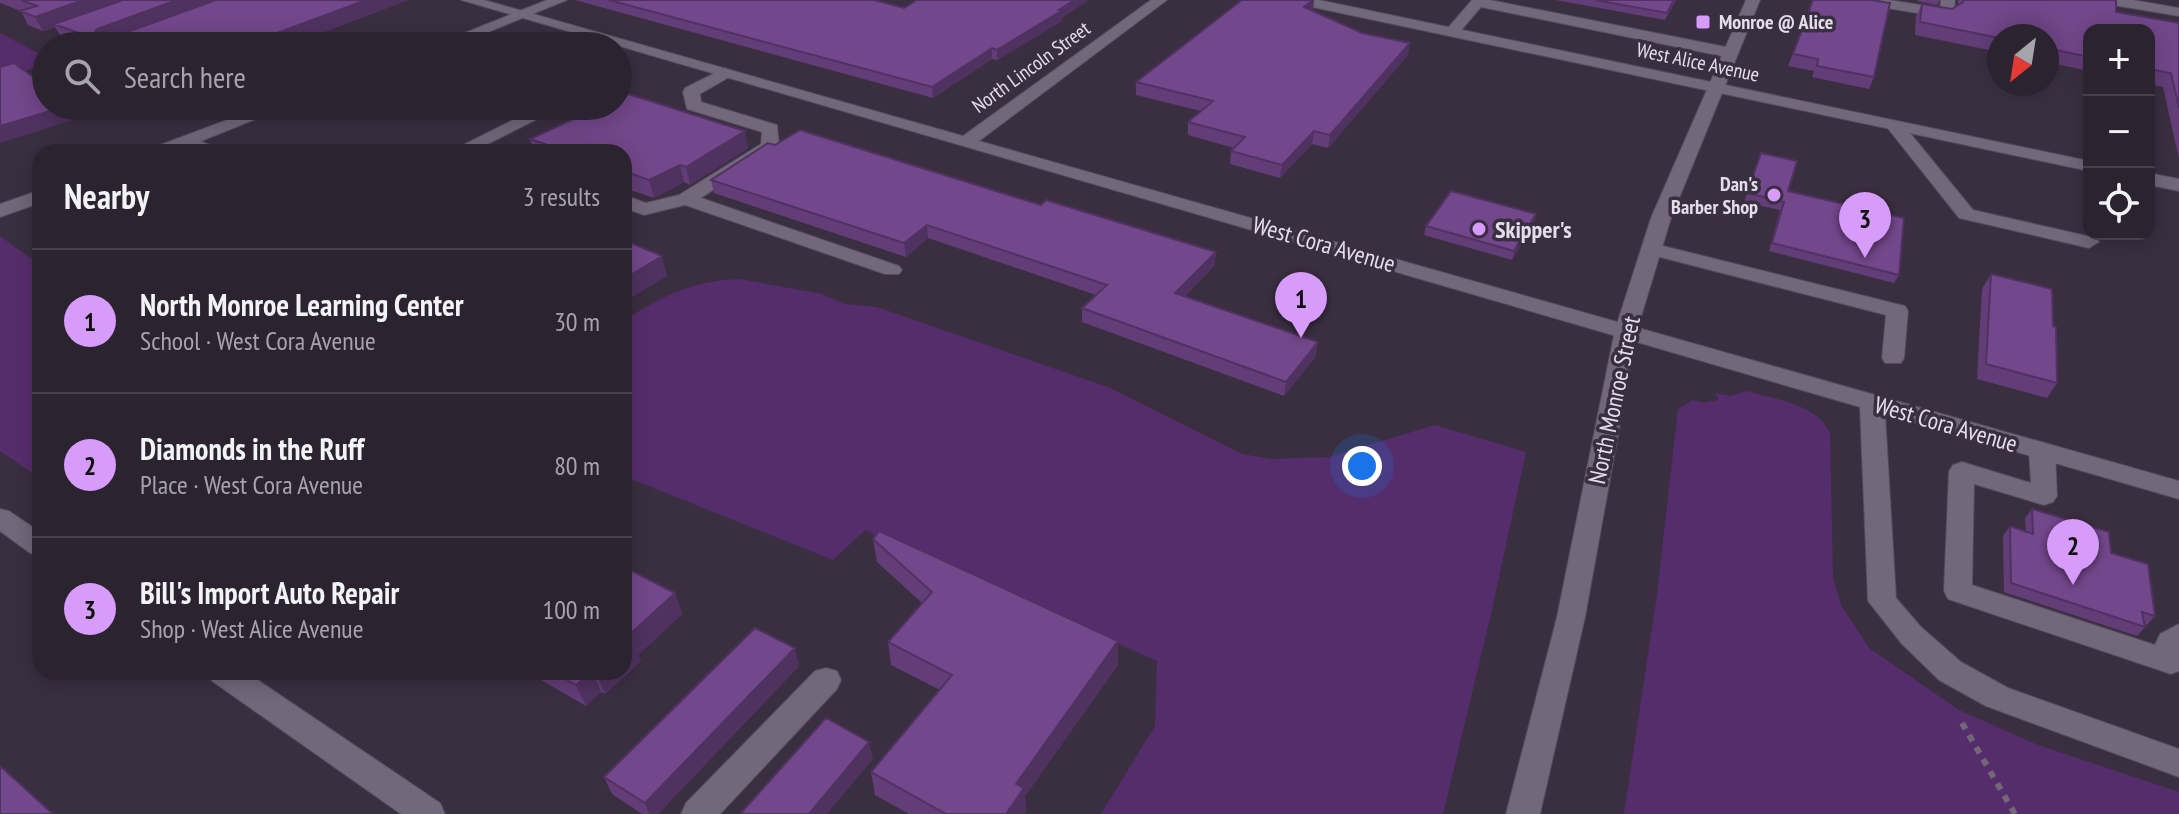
<!DOCTYPE html>
<html lang="en">
<head>
<meta charset="utf-8">
<style>
	:root { --surface:#2c2331; --page:#342b39; --text:#f1f3f6; --muted:#a6a4ab; --line:#48404d; --accent:#d79bf9 }
	body { margin:0; font-family:"PT Sans Narrow",sans-serif; background:var(--page); color:var(--text) }
	.controls { position:absolute; right:24px; top:24px; display:grid; overflow:hidden; border-radius:16px; box-shadow:0 4px 20px #0003 }
	.controls button { width:72px; height:72px; display:grid; place-items:center; padding:0; border:0; border-bottom:2px solid var(--line); background:var(--surface); color:var(--text); font:40px sans-serif }
	.compass { position:absolute; left:1987px; top:24px; width:72px; height:72px; border-radius:50%; background:var(--surface); box-shadow:0 4px 20px #0003; rotate:210deg }
	.you { position:absolute; left:1362px; top:466px; width:28px; height:28px; margin:-20px; border:6px solid #fff; border-radius:50%; background:#1a73e8; box-shadow:0 0 0 12px #1a73e833 }
	.badge { display:grid; place-items:center; width:52px; height:52px; border-radius:50%; background:var(--accent); color:#111; font-size:26px; font-weight:700 }
	.pin { position:absolute; translate:-50% -66px; filter:drop-shadow(0 2px 4px #0008) }
	.pin::after { content:''; position:absolute; top:42px; width:28px; height:24px; background:inherit; clip-path:polygon(0 0,100% 0,50% 100%) }
	.list { margin:0; padding:0; list-style:none }
	h2 { display:flex; justify-content:space-between; align-items:center; height:104px; margin:0; padding:0 32px; font-size:34px }
	h2 small { font-size:26px; font-weight:400; color:var(--muted) }
	.list li { display:grid; grid-template-columns:52px 1fr auto; gap:24px; align-items:center; box-sizing:border-box; height:144px; padding:0 32px; border-top:2px solid var(--line) }
	.list b { display:block; font-size:30px; white-space:nowrap }
	.list p { margin:0; font-size:26px; white-space:nowrap; color:var(--muted) }
	.list em { font-size:26px; font-style:normal; color:var(--muted) }
	.icon { flex:none; width:44px; height:44px; fill:none; stroke:currentColor; stroke-width:2; stroke-linecap:round; stroke-linejoin:round }
	.map { position:relative; flex:none; width:2179px; height:814px; overflow:hidden }
	.search { position:absolute; background:var(--surface); box-shadow:0 4px 20px #0003; left:32px; top:32px; width:600px; height:88px; display:flex; align-items:center; gap:20px; box-sizing:border-box; padding:0 28px; border-radius:44px; color:var(--muted); font-size:30px }
	.panel { position:absolute; background:var(--surface); box-shadow:0 4px 20px #0003; left:32px; top:144px; width:600px; height:536px; border-radius:24px }
	.map>svg:first-child { display:block }
</style>
</head>
<body>
<div class="map">
<svg width="2179" height="814" viewBox="0 0 2179 814">
	<rect width="100%" height="100%" fill="#3a2f41"/>
	<path fill="#562d6c" d="M0 33 46 57V64L0 79Z
		M0 236 40 265V478L0 451Z
		M739 279 822 294 844 304 877 307 1110 388 1242 454 1272 459 1329 457 1435 425 1526 452 1491 614 1443 814H1101L1155 726 1157 661 865 530 833 560 624 476V320C664 296 691 281 739 279Z
		M1747 391C1775 400 1816 403 1830 433L1833 577 1841 605 1869 648 1959 710 2038 745 2179 792V814H1624L1657 595 1678 409 1693 400 1703 403 1719 400 1715 393 1730 396Z"/>
	<g fill="none" stroke-linecap="round" stroke-linejoin="round">
		<defs>
			<path id="service" d="M1472 0H1490L1731 48 1739 53 1731 58 1481 7 1457 35H1447V29Z
				M1856 0H1889L1940 8 1941 0H1955L1954 14 1947 18 1863 4Z
				M725 68 733 73 731 76 700 94 701 102 777 125 779 146 701 198 899 266 902 270 899 274H885L685 205 644 215 624 208V195L646 203 679 195 761 144 762 132 687 109 683 92 685 88Z
				M541 106H563L476 150 470 151 461 146Z
				M1895 121 1901 122 1973 210 2096 238 2099 242 2089 248 1959 218 1886 126Z
				M188 136 217 148 220 152C204 152 190 153 179 141L182 137Z
				M1651 243 1905 306 1908 311 1904 358 1901 363H1885L1882 358 1886 315 1644 253 1641 249Z
				M2042 443 2051 445 2055 451 2057 496 2053 502 2044 505 1974 484 1972 585 2155 645 2160 634 2179 624V671L2171 674 1948 599 1944 591 1949 471 1953 465 1962 462 2031 483 2029 451 2033 445Z
				M826 668 837 671 841 680 837 689 720 814H681L686 803 815 671Z"/>
			<path id="minor" d="M461 0H484L963 136 1151 0H1167L979 141 2179 481V499L1885 414 1896 598 1921 627 1961 662 2008 688 2179 749V777L1986 706 1939 680 1901 643 1868 601 1860 407Z
				M1291 0H1319L2089 161V171L1298 4Z
				M2100 0H2133L2179 8V16L2107 4Z
				M2149 173 2179 179V191L2149 185Z
				M0 509 9 511 40 532V556L30 553 0 531Z
				M208 672H246L440 803 445 814H401L212 681Z"/>
			<path id="tertiary" d="M547 0H567L454 46H432Z
				M264 106H288L174 152H149L152 148Z
				M40 190V203L0 217V204Z"/>
			<path id="secondary" d="M1746 0H1760L1671 218 1637 330 1585 617 1540 814H1506L1557 617 1615 330 1651 218Z"/>
		</defs>
		<use href="#service" stroke="#544b5a" stroke-width="2"/>
		<use href="#minor" stroke="#544b5a" stroke-width="2"/>
		<use href="#tertiary" stroke="#544b5a" stroke-width="2"/>
		<use href="#secondary" stroke="#544b5a" stroke-width="2"/>
		<path stroke="#716777" stroke-width="6" stroke-dasharray="7 7" stroke-linecap="butt" d="M1962 723 2015 814"/>
		<use href="#service" fill="#73677b" fill-rule="evenodd"/>
		<use href="#minor" fill="#73677b" fill-rule="evenodd"/>
		<use href="#tertiary" fill="#73677b" fill-rule="evenodd"/>
		<use href="#secondary" fill="#73677b" fill-rule="evenodd"/>
	</g>
	<path fill="#633d78" d="M0 0H408L287 46H83L62 38 55 27 43 31 28 25 21 11 0 3Z
		M575 0H874L904 8 1062 18V21L997 60 992 59 933 98Z
		M1242 0H1314L1313 10 1408 55 1328 148 1312 144 1280 178 1230 164 1231 151 1234 148 1188 135V122L1201 111 1136 95V82Z
		M1556 0H1676L1665 20Z
		M1812 0 1874 77 1869 89 1812 77 1814 71 1788 66Z
		M1918 0H1940L1937 5 1917 1Z
		M1958 0H2116V12L2179 23V159L2163 87 2149 84V30H2089V71L2047 62V36H1999V52L1915 35 1916 16 1922 4 1952 9 1958 5Z
		M530 139 748 148 690 185 684 182 654 198 624 188V152H534Z
		M775 145 1041 205 1216 252 1214 266 1185 296 1316 356 1284 396 1082 322V308L1096 295 928 238 906 257 714 193 711 180Z
		M1761 153 1788 191 1899 275 1894 283 1769 251 1780 210 1744 202Z
		M1536 214 1534 222 1512 260 1424 235 1426 226Z
		M1991 274 2053 326 2057 383 2047 398 1977 379 1982 289Z
		M2032 509 2111 553 2155 616 2147 625 2144 624 2145 627 2137 636 2004 592 2003 536 2010 526 2026 532 2025 518Z
		M873 539 1118 665 1025 796 1026 811 1024 814H909L875 795 871 772 940 690 891 665 888 642 922 603 877 562Z
		M675 593 682 614 638 655 641 661 605 694 601 692 586 706 527 672H624Z
		M799 666 658 814H642L612 794 604 777Z"/>
	<path fill="#503261" d="M83 0H131L54 24 55 27 43 31 35 17Z
		M177 0H222L105 43 95 32 97 29Z
		M366 0H408L287 46H242Z
		M1074 0H1089L1062 18V21L997 60V50Z
		M1313 0H1314L1313 10 1304 7Z
		M1410 43 1408 55 1328 148 1330 135Z
		M992 48V59L933 98 932 87Z
		M67 106H72L79 118 0 143V126Z
		M745 131 748 148 690 185 686 167Z
		M1314 131 1312 144 1280 178 1282 165Z
		M680 165 684 182 654 198 649 180Z
		M1536 214 1534 222 1512 260 1514 251Z
		M927 225 928 238 906 257 904 243Z
		M1216 252 1214 266 1175 307V293Z
		M662 256 667 276 624 302V279Z
		M1318 342 1316 356 1284 396 1286 382Z
		M675 593 682 614 638 655 641 661 605 694 596 673 598 672H624V648L627 637Z
		M1118 641V665L1025 796 1026 811 1024 814H1006L1016 784Z
		M795 648 799 666 658 814H649L645 803Z
		M591 672H593L601 692 586 706 576 685Z
		M869 742 873 759 827 814H809Z"/>
	<path fill="#73478b" stroke="#503261" stroke-width="2" d="M21 0H83L35 17 20 11 37 6Z
		M123 0H177L97 29 95 32 122 34 216 0H366L242 46H114L54 24Z
		M609 0H874L904 8 917 0H1074L1059 10 1061 11 997 50 992 48 932 87Z
		M1242 0H1313L1304 7 1362 33 1410 43 1330 135 1314 131 1282 165 1231 151 1245 137 1188 122 1213 101 1136 82Z
		M1595 0H1674L1667 13Z
		M1813 0H1872L1890 3 1874 77 1817 66 1818 59 1793 54Z
		M1963 0H2116V12L2179 23V108L2171 73 2149 69V30H2089V57L2047 48V36H1999V38L1920 22 1922 4 1952 9 1963 2Z
		M14 63 46 86V106H67L0 126V67Z
		M628 94 745 131 686 167 680 165 649 180 624 171V152H568L530 139 602 106H618V98Z
		M800 130 1041 205 1046 200 1216 252 1175 293 1318 342 1286 382 1082 308 1107 285 927 225 904 243 711 180 768 143 775 145Z
		M1761 153 1797 161 1788 191 1904 218 1899 275 1772 243 1784 202 1747 193Z
		M1451 191 1536 214 1514 251 1426 226Z
		M624 240 662 256 624 279Z
		M1991 274 2052 289 2053 326 2056 327 2057 383 1986 364Z
		M2032 509 2109 532 2111 553 2148 564 2155 616 2142 612 2145 627 2011 583 2010 526 2033 534Z
		M879 531 1118 641 1016 784 1024 788 1006 814H946L871 772 952 675 888 642 932 592 873 539Z
		M624 567 675 593 627 637 633 640 624 648Z
		M755 628 795 648 645 803 604 777Z
		M553 672H591L576 685Z
		M826 718 869 742 809 814H740Z
		M0 766 53 814H0Z"/>
	<g fill="#d79bf9" stroke="#3a2f41" stroke-width="3">
		<rect x="1695" y="14" width="16" height="16" rx="4"/>
		<circle cx="1774" cy="195" r="8"/>
		<circle cx="1479" cy="229" r="8"/>
	</g>
	<g text-anchor="middle" dominant-baseline="central" stroke-width="7" stroke-linejoin="round" paint-order="stroke">
		<g font-size="20" font-weight="bold" fill="#e5dee9" stroke="#3a2f41" text-anchor="start">
			<text x="1719" y="22">Monroe @ Alice</text>
			<text x="1758" y="184" text-anchor="end">Dan's<tspan x="1758" dy="23">Barber Shop</tspan></text>
		</g>
		<g font-size="20" fill="#e5dee9" stroke="#3a2f41">
			<text transform="translate(1698 62) rotate(12)">West Alice Avenue</text>
			<text transform="translate(1031 67) rotate(-36)">North Lincoln Street</text>
		</g>
		<g font-size="24" font-weight="bold" fill="#e5dee9" stroke="#3a2f41" text-anchor="start">
			<text x="1495" y="229">Skipper's</text>
		</g>
		<g font-size="24" fill="#e5dee9" stroke="#3a2f41">
			<text transform="translate(1324 244) rotate(16)">West Cora Avenue</text>
			<text transform="translate(1614 400) rotate(-78)">North Monroe Street</text>
			<text transform="translate(1946 424) rotate(16)">West Cora Avenue</text>
		</g>
	</g>
</svg>
<div class="controls">
<button>+</button>
<button>−</button>
<button><svg class="icon" aria-label="locate" viewBox="0 0 24 24"><circle cx="12" cy="12" r="6"/><path d="M12 2v4M12 18v4M2 12h4M18 12h4"/></svg></button>
</div>
<svg class="compass" viewBox="-18 -18 36 36"><path d="M0-13l5 13h-10z" fill="#e53935"/><path d="M0 13l5-13h-10z" fill="#a6a4ab"/></svg>
<div class="you"></div>
<div class="pin badge" style="left:1301px;top:338px">1</div>
<div class="pin badge" style="left:2073px;top:585px">2</div>
<div class="pin badge" style="left:1865px;top:258px">3</div>
<div class="search"><svg class="icon" aria-label="search" viewBox="0 0 24 24"><circle cx="10" cy="10" r="6"/><path d="M15 15l6 6"/></svg>Search here</div>
<section class="panel">
<h2>Nearby<small>3 results</small></h2>
<ul class="list">
<li><span class="badge">1</span><div><b>North Monroe Learning Center</b><p>School · West Cora Avenue</p></div><em>30 m</em></li>
<li><span class="badge">2</span><div><b>Diamonds in the Ruff</b><p>Place · West Cora Avenue</p></div><em>80 m</em></li>
<li><span class="badge">3</span><div><b>Bill's Import Auto Repair</b><p>Shop · West Alice Avenue</p></div><em>100 m</em></li>
</ul>
</section>
</div>
</body>
</html>
